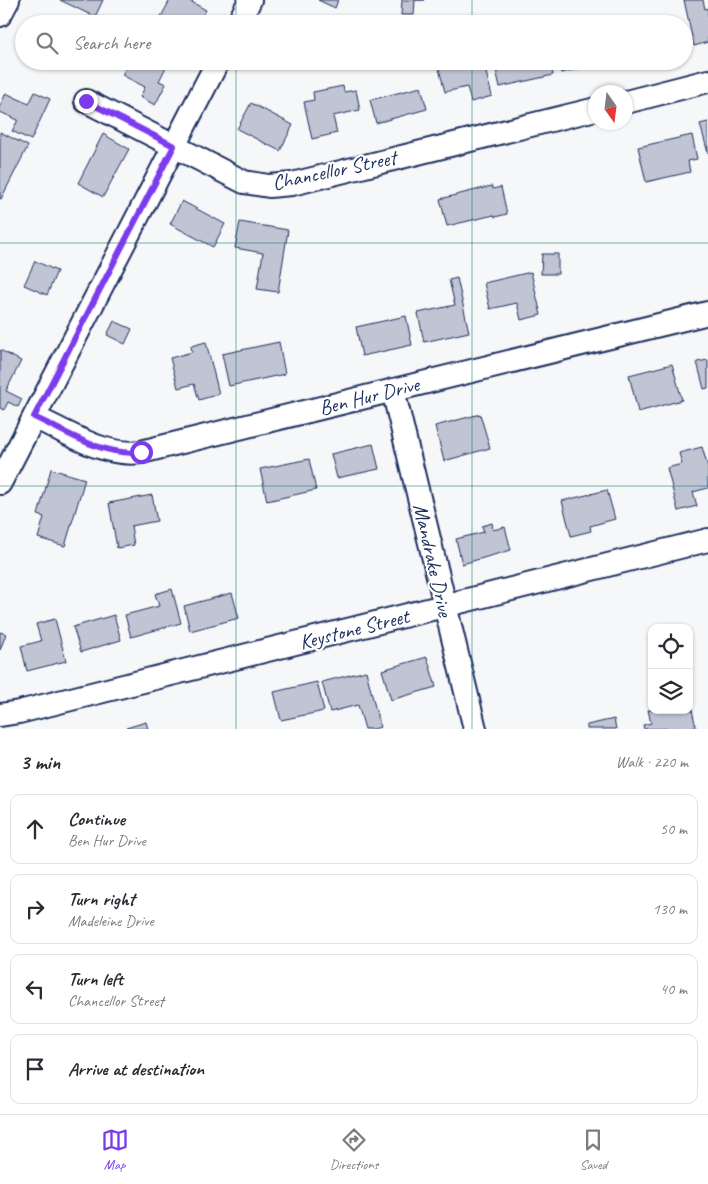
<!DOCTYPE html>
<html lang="en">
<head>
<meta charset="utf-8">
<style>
	:root { --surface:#fff; --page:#f2f2f3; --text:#2b2b33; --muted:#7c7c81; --line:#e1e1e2; --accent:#7c3aed }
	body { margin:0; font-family:Caveat,sans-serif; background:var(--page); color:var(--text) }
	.controls { position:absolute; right:15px; bottom:15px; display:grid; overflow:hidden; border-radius:10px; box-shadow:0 1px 4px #0004 }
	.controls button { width:45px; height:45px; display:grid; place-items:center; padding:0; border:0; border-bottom:1px solid var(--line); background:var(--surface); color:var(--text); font:25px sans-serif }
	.compass { position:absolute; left:588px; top:85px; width:45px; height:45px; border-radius:50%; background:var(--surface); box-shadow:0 1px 4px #0004; rotate:166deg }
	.stop { position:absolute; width:15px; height:15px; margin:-11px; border:4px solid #7c3aed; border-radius:50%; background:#fff }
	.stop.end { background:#7c3aed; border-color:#fff; box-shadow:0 1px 5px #0008 }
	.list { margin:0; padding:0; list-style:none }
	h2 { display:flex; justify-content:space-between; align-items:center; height:65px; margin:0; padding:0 20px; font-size:21px }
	h2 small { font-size:16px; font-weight:400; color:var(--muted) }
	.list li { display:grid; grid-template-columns:32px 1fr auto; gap:15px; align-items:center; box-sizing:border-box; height:70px; margin:0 10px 10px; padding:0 10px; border:1px solid var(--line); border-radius:10px }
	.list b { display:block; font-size:19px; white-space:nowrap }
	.list p { margin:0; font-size:16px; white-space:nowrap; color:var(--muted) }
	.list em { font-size:16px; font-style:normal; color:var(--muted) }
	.icon { flex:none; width:28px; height:28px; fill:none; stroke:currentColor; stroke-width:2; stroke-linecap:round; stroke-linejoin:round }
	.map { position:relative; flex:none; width:708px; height:729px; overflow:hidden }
	.search { position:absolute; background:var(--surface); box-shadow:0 1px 4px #0004; left:15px; right:15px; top:15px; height:55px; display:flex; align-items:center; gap:12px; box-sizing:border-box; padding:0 18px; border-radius:28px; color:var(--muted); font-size:19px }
	.sheet { height:385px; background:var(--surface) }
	nav { display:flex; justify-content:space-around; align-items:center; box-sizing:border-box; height:70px; border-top:1px solid var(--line); background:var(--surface); font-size:14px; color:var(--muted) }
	nav a { display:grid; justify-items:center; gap:2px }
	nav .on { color:var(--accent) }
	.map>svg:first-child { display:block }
</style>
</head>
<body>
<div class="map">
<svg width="708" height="729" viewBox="0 0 708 729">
	<rect width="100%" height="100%" fill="#f6f7f9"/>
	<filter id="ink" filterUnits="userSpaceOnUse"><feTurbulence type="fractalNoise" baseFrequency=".02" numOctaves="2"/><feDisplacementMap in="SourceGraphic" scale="10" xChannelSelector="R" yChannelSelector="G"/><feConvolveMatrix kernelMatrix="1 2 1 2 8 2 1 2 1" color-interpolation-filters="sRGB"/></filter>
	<g filter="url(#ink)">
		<path fill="#c0c4d3" stroke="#1b2f5e" d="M60 0H103L95 17Z
			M170 0H188L206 10 198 24H157Z
			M318 0H338L335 8Z
			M402 0H425H415L414 15H401Z
			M684 0H703L705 9 708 8V42L694 46Z
			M137 61H169L159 81 166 84 155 105 140 97 145 87 122 75 129 62 135 65Z
			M437 61H483L492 96 471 102 467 87 445 92Z
			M494 61H550L553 75 500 87Z
			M559 61H612L561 73Z
			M343 86 344 92 356 90 360 110 333 116 337 133 312 139 304 102 314 100 313 92Z
			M421 87 427 109 376 123 370 100Z
			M35 92 50 99 31 140 12 131 18 120 0 112V106L6 93 29 104Z
			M251 103 293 125 280 151 237 129Z
			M708 122V153L700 124Z
			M0 132 28 146 1 199H0Z
			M103 134 129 149 103 197 78 183Z
			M692 135 697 159 688 161 690 172 646 182 638 147Z
			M492 186 493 189 501 187 507 214 495 217 494 215 447 226 440 199Z
			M182 201 225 224 213 247 170 224Z
			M240 222 288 230 278 292 257 289 263 253 235 248Z
			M542 254H558V274H541Z
			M35 261 57 271 47 295 24 285Z
			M531 272 541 315 521 320 517 303 490 309 484 283Z
			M457 278 469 332 424 342 418 313 455 305 449 280Z
			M406 316 412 345 362 356 356 327Z
			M114 321 132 329 125 344 107 335Z
			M206 342 219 394 199 400 194 384 178 388 170 358 192 352 191 346Z
			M279 342 285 374 229 386 222 354Z
			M0 350 21 361 6 391 22 399 18 407 8 402 4 410 0 408Z
			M708 360V388L704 389 697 362Z
			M672 364 682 400 638 412 629 375Z
			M480 414 490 448 444 461 435 426Z
			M373 444 379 469 337 478 331 454Z
			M702 447 708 467V488L693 492 697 506 678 511 667 468 682 464 679 453Z
			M309 459 316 490 267 501 260 469Z
			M51 469 85 479 65 546 38 538 44 517 38 515Z
			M607 490 615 519 590 526 591 531 571 536 562 501Z
			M152 495 157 521 131 526 134 545 117 548 109 503Z
			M492 523 493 530 505 527 511 550 462 564 456 539 484 532 482 526Z
			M172 589 181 623 131 637 125 615 159 606 155 594Z
			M232 593 239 618 190 631 184 606Z
			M114 615 121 640 81 652 73 627Z
			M55 619 66 661 27 671 21 646 41 641 36 624Z
			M0 632 6 634 0 650Z
			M427 657 436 687 391 700 382 670Z
			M366 671 380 727 374 729H365L358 705 330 712 322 682Z
			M317 682 324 711 281 720 274 692Z
			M690 700 696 728 644 729 643 725 651 723 648 710H689Z
			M614 719 616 729H587V725Z
			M146 722 148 729H126V728Z"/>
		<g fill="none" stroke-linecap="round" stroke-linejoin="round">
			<defs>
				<path id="minor" d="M0 15 8 0
					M238 24 250 0
					M86 101 244 182 269 186 292 184 596 109
					M626 102 708 81
					M393 390 475 729
					M34 417C67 432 103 457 141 452L708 313
					M0 483 218 61
					M0 715 19 712 708 540"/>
			</defs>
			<use href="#minor" stroke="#1b2f5e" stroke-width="26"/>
			<use href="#minor" stroke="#fff" stroke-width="22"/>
		</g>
	</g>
	<g fill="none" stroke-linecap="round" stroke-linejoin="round" filter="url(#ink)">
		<path stroke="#7c3aed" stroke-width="6" d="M86 101 174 146 34 417C67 432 103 457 141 452"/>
	</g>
	<path fill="none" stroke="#0f766e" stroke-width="1" stroke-opacity="0.55" d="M236 0V24M472 0V24M236 61V729M472 61V729M0 243H708M0 486H708"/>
	<g text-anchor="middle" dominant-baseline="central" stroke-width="4.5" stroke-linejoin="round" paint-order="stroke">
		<g font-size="21" fill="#1b2f5e" stroke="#fff">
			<text transform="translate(334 170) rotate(-12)">Chancellor Street</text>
			<text transform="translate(369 396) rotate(-14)">Ben Hur Drive</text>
			<text transform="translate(433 560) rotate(77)">Mandrake Drive</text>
			<text transform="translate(354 629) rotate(-14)">Keystone Street</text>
		</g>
	</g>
</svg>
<div class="controls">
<button><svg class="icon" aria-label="locate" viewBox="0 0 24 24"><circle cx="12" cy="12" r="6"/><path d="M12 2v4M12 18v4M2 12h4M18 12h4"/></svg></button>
<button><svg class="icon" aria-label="layers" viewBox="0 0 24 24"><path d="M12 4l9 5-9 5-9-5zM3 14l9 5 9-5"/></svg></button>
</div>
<svg class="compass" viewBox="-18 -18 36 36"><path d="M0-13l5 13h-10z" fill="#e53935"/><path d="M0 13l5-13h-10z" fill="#7c7c81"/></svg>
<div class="stop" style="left:141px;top:452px"></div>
<div class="stop end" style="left:86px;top:101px"></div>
<div class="search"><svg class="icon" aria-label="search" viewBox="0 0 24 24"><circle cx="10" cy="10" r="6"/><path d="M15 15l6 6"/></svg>Search here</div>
</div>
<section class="sheet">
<h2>3 min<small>Walk · 220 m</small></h2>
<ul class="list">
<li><svg class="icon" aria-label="ahead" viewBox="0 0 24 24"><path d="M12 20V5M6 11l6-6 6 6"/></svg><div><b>Continue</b><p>Ben Hur Drive</p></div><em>50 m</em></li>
<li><svg class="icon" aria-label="right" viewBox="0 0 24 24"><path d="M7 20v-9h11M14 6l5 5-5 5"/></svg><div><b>Turn right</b><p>Madeleine Drive</p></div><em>130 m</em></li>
<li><svg class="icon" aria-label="left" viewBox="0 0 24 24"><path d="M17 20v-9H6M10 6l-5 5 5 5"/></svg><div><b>Turn left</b><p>Chancellor Street</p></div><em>40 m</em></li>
<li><svg class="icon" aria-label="arrive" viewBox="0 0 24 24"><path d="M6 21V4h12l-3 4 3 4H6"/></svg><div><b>Arrive at destination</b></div></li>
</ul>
</section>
<nav>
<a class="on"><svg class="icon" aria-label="map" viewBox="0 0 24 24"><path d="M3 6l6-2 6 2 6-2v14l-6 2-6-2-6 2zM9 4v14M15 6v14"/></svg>Map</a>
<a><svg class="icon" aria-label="directions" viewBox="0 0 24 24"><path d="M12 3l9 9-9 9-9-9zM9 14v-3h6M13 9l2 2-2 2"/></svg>Directions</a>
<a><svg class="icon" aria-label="saved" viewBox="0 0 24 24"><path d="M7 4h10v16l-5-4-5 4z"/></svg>Saved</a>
</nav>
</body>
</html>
